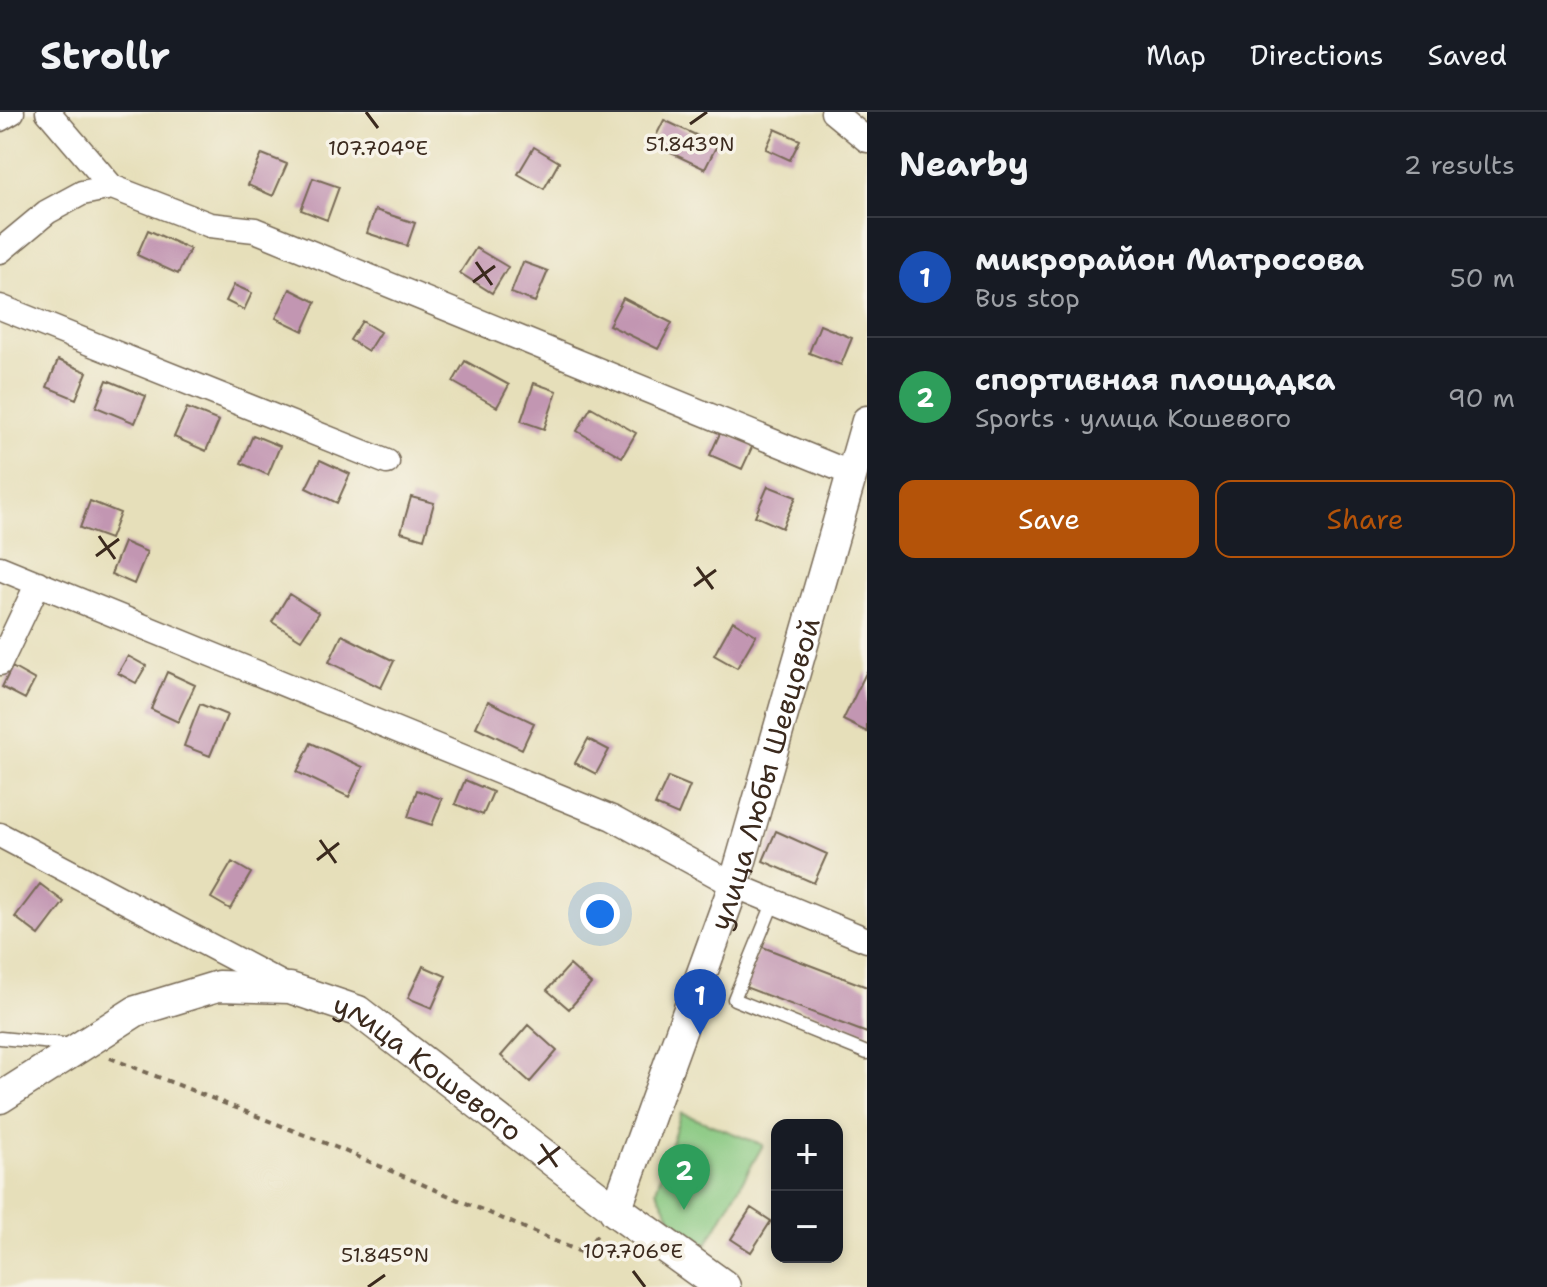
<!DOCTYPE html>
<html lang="en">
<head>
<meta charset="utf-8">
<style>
	:root { --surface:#171b24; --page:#20242c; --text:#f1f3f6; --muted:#9ea1a6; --line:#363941; --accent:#b45309 }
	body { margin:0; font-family:"Shantell Sans",sans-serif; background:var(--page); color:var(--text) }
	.controls { position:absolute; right:24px; bottom:24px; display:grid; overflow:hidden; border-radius:16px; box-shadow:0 4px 12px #0003 }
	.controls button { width:72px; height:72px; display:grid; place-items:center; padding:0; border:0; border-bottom:2px solid var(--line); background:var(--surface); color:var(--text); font:40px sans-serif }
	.you { position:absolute; left:600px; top:802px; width:28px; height:28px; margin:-20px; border:6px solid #fff; border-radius:50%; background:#1a73e8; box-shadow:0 0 0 12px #1a73e833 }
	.badge { display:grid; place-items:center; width:52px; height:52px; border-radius:50%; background:var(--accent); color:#fff; font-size:26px; font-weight:700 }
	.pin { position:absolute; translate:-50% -66px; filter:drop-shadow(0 2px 4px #0008) }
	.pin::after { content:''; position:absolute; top:42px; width:28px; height:24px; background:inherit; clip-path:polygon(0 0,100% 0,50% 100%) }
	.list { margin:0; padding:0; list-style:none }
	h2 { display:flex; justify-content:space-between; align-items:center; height:104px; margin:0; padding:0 32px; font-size:34px }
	h2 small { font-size:26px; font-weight:400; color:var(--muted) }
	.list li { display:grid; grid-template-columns:52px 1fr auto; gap:24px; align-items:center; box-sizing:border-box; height:120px; padding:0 32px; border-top:2px solid var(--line) }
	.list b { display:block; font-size:30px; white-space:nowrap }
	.list p { margin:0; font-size:26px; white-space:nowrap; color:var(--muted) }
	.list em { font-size:26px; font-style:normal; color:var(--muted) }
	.actions { display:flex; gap:16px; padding:24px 32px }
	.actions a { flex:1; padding:18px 0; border:2px solid var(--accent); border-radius:16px; text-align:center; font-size:28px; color:var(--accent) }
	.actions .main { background:var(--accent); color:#fff }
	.map { position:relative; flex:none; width:867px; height:1175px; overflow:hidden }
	header { display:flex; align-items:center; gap:48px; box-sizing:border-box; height:112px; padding:0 40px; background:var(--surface); border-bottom:2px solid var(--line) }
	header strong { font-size:38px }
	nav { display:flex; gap:44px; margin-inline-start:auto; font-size:28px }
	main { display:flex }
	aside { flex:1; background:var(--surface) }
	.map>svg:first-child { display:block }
</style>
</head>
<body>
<header>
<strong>Strollr</strong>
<nav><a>Map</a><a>Directions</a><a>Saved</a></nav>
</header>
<main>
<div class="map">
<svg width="867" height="1175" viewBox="0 0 867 1175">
	<rect width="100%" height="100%" fill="#f7f3e8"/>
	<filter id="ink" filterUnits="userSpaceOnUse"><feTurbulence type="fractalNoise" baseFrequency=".0125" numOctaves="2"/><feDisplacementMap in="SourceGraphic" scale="16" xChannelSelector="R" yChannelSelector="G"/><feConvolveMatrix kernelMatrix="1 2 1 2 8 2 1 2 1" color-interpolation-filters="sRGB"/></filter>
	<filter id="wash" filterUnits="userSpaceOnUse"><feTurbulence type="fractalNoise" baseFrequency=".006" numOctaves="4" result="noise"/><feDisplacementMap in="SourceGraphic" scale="32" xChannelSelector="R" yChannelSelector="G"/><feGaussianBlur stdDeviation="1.8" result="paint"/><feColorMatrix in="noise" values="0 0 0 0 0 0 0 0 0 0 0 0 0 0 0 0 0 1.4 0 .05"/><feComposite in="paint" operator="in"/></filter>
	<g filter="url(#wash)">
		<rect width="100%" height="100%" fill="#e6dfba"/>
		<path fill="#87c880" stroke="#61794f" stroke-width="2" d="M681 1001 763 1033 707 1132 672 1108 656 1078Z"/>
		<g id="blocks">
			<path fill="#c296b2" d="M664 8 717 33 705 57 652 32Z
				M775 17 800 28 790 48 766 37Z
				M534 35 559 50 544 77 518 62Z
				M262 42 287 52 273 84 248 73Z
				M313 66 339 75 327 108 301 98Z
				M375 98 415 111 407 134 367 121Z
				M148 118 190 137 178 162 137 143Z
				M476 136 508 155 492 181 460 161Z
				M523 150 548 159 535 190 511 181Z
				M234 173 252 181 244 198 226 189Z
				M290 177 316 190 303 219 276 206Z
				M623 186 672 211 658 237 609 213Z
				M362 209 380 220 368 239 350 228Z
				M820 213 852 226 841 253 809 241Z
				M58 248 87 260 76 287 47 275Z
				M465 249 509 273 497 295 453 270Z
				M107 268 146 284 135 311 96 295Z
				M534 271 557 279 544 317 521 309Z
				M591 295 636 321 622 345 577 319Z
				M187 296 219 309 206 339 174 325Z
				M721 319 753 333 742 357 710 343Z
				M253 323 280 334 268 363 241 351Z
				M320 348 350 362 337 391 306 376Z
				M768 374 796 385 782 416 755 404Z
				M411 385 434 391 424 427 401 420Z
				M90 389 120 401 110 427 80 416Z
				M124 430 147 440 134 472 111 462Z
				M289 482 319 501 301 528 272 510Z
				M733 509 756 523 737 556 714 543Z
				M342 523 394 549 381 576 329 550Z
				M128 544 146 554 136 571 118 561Z
				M12 555 35 568 25 587 2 575Z
				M867 559V620L843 608Z
				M167 560 195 573 178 610 151 597Z
				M488 589 534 611 522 637 476 615Z
				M200 592 227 603 210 644 184 634Z
				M588 627 609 638 596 662 575 651Z
				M311 631 363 655 349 685 297 660Z
				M668 665 690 674 678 703 655 693Z
				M465 668 493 680 483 703 455 692Z
				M417 678 442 687 432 713 408 705Z
				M776 719 827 742 814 771 763 749Z
				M232 750 251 761 230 797 211 786Z
				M40 772 64 790 39 823 15 805Z
				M760 834 867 875V921L745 875Z
				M570 853 591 872 569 897 547 878Z
				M423 854 446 864 432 896 408 886Z
				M528 913 557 939 530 970 501 944Z
				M751 1096 771 1109 751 1140 731 1127Z"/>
		</g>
	</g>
	<g filter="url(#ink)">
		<use href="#blocks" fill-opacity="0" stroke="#776955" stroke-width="2"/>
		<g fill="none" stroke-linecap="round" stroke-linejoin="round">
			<defs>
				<path id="service" d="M774 789 734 887 867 941
					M0 926 74 933"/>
				<path id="minor" d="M48 0 112 75 210 113 255 118 850 361
					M833 0 867 28
					M0 7 12 0
					M0 139 47 100 82 81 112 75
					M0 195 387 350
					M0 456 612 706 734 773 867 828
					M0 551 38 471
					M0 723 288 875"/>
				<g id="tertiary">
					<path id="s1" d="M0 986 136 899 218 874 290 876 358 899 616 1098 734 773 867 309"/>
				</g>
				<path id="secondary" d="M616 1098 723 1175"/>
			</defs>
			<use href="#service" stroke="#776955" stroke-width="15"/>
			<use href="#minor" stroke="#776955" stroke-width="27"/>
			<use href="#tertiary" stroke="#776955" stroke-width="33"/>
			<use href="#secondary" stroke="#776955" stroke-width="37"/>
			<path stroke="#776955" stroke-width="4" stroke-dasharray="6 6" stroke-linecap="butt" d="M110 946 335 1035 583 1141 600 1119"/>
			<use href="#service" stroke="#fff" stroke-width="12"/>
			<use href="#minor" stroke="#fff" stroke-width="24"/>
			<use href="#tertiary" stroke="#fff" stroke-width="30"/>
			<use href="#secondary" stroke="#fff" stroke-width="34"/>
		</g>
	</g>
	<path fill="none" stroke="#3b2a1e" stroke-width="3" d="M366 0 378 16M690 12 707 0M476 150 492 173M473 170 495 154M99 424 115 447M96 444 119 427M697 455 713 477M694 474 716 458M320 728 336 751M317 748 339 731M541 1032 557 1055M538 1052 560 1035M633 1159 645 1175M368 1175 385 1163"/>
	<g text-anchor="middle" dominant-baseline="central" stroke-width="7" stroke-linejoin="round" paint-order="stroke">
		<g font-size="28" fill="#3b2a1e" stroke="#f7f3e8">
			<text stroke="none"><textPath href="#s1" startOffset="1178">улица Любы Шевцовой</textPath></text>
			<text stroke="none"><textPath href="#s1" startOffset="480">улица Кошевого</textPath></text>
		</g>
	</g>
	<g font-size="20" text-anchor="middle" fill="#3b2a1e" stroke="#f7f3e8" stroke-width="7" stroke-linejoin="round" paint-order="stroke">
		<text x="690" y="39">51.843°N</text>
		<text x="378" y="43">107.704°E</text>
		<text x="633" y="1146">107.706°E</text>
		<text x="385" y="1150">51.845°N</text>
	</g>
</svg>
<div class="controls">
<button>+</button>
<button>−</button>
</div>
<div class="you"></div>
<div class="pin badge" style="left:700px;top:923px;background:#1a4fb4">1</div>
<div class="pin badge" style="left:684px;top:1098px;background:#2e9e5b">2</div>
</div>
<aside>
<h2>Nearby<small>2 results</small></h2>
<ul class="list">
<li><span class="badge" style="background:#1a4fb4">1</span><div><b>микрорайон Матросова</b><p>Bus stop</p></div><em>50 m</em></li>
<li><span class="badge" style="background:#2e9e5b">2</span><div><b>спортивная площадка</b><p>Sports · улица Кошевого</p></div><em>90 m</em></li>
</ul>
<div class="actions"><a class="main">Save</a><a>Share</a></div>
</aside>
</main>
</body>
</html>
